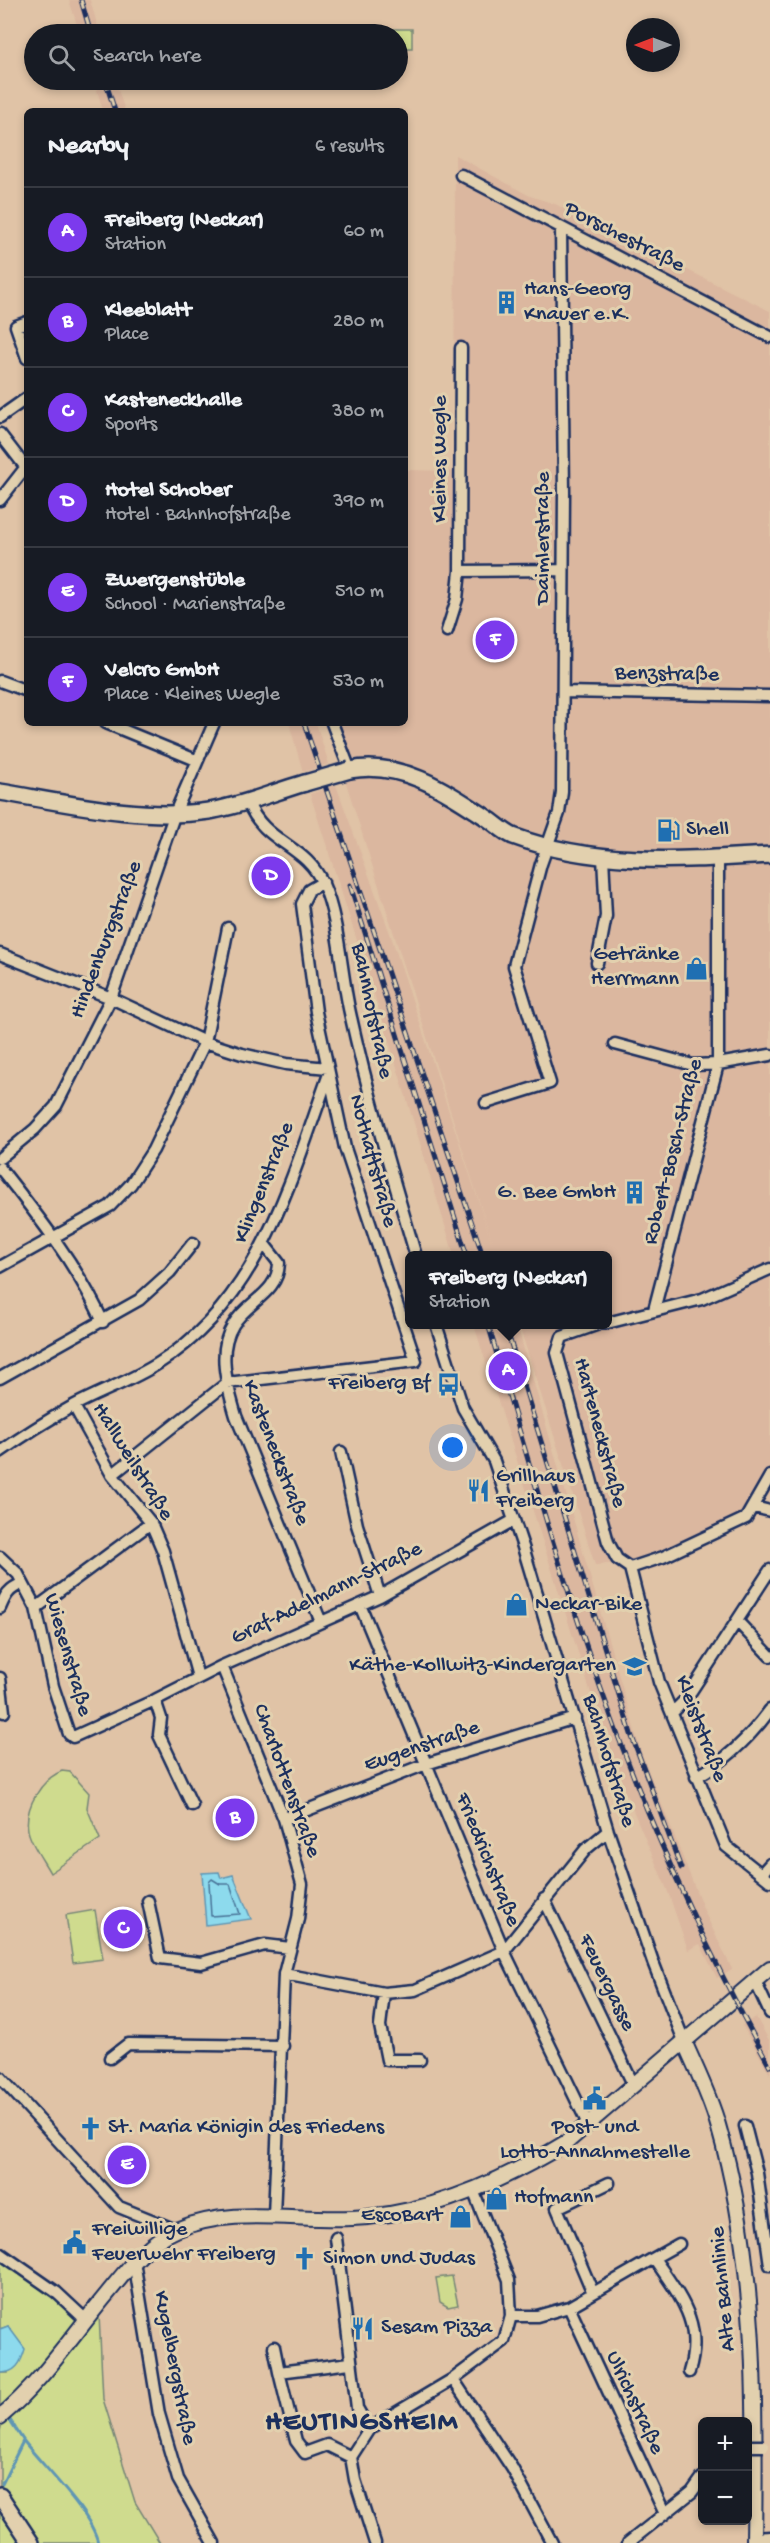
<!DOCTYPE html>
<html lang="en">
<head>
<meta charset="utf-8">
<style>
	:root { --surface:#171b24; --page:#20242c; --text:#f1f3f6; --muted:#9ea1a6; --line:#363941; --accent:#7c3aed }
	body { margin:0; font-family:"Gochi Hand",sans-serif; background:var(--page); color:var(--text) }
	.controls { position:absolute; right:18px; bottom:18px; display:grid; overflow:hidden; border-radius:9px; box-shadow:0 3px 9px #0003 }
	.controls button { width:54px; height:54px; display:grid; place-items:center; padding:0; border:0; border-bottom:2px solid var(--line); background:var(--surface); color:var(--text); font:30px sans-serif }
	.compass { position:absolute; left:626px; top:18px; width:54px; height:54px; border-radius:50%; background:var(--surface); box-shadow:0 3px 9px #0003; rotate:270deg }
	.you { position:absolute; left:453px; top:1448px; width:21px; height:21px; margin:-15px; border:4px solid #fff; border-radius:50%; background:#1a73e8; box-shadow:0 0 0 9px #1a73e833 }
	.badge { display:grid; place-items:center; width:39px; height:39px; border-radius:50%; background:var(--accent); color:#fff; font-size:20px; font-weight:700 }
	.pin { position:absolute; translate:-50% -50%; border:3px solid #fff; box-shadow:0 2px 6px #0006 }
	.popup { position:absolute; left:405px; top:1251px; width:207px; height:78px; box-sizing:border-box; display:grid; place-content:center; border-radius:9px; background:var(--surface); filter:drop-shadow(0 2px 4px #0005); font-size:20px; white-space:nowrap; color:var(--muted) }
	.popup b { font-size:22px; color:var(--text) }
	.popup::after { content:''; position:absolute; left:50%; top:100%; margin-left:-12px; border:12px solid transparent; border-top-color:var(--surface) }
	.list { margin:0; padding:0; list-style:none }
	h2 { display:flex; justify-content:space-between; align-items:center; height:78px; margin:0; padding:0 24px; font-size:26px }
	h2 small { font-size:20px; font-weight:400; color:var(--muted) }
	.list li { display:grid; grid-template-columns:39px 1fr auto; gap:18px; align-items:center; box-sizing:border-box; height:90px; padding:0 24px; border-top:2px solid var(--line) }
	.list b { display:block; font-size:22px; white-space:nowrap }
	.list p { margin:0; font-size:20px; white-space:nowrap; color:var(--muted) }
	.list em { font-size:20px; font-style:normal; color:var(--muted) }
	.icon { flex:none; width:33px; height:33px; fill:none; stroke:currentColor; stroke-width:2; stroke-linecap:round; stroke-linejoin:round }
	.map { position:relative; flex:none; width:770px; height:2543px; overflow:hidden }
	.search { position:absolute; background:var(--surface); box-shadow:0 3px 9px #0003; left:24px; top:24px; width:384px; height:66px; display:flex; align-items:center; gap:15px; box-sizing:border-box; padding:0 21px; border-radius:33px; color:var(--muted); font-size:22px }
	.panel { position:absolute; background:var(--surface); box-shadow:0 3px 9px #0003; left:24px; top:108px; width:384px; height:618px; border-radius:9px }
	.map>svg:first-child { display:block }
</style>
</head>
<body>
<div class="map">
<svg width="770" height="2543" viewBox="0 0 770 2543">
	<rect width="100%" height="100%" fill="#e0c3a6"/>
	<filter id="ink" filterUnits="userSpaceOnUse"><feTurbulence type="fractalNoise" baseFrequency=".0167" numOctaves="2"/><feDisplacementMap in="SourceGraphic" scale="12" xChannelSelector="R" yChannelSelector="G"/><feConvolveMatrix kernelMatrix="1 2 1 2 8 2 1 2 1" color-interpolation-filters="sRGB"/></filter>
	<g filter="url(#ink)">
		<path fill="#dbb79f" d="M69 0H90L100 34H80Z
			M94 80H115L125 111H103Z
			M455 155 530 196 555 204 770 311V1494L734 1525 647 1561 595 1565 519 1325 607 1324V1256L454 1255 386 1031 310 794 336 785 392 939 492 1242 327 723H405V470L454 471Z
			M289 723H316L329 764 303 772Z
			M474 1325H517L641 1752 705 1913 732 1969 717 1978 700 1944 688 1950 668 1892 614 1766Z
			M756 2017 770 2042V2074L742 2025Z"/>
		<path fill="#cfdb8e" stroke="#758576" stroke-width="1.5" d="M377 29H412V48H398V34H371Z
			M62 1771 70 1772 89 1793 87 1808 100 1839 50 1873C43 1860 30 1843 28 1830 24 1807 42 1779 62 1771Z
			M95 1910 103 1959 73 1963 66 1915Z
			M0 2253 56 2292 86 2330 99 2314 103 2399 135 2502 160 2543H2L0 2541V2431L4 2415 0 2414V2373H8V2326L0 2329Z
			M452 2276 458 2305 448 2307 440 2302 436 2278Z"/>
		<path fill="#8ddaed" stroke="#5f96b4" stroke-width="1.5" d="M219 1872 221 1878 233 1875 251 1919 206 1925 202 1873Z
			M8 2326 25 2349C21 2363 16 2373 0 2373V2329Z"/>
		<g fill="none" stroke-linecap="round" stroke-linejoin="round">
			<path stroke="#497397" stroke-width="1.5" d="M212 1879 220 1884H230L240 1914 211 1916 209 1882Z"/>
			<path stroke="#5f96b4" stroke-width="3" d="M7 2416C14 2425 19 2435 26 2444 46 2469 92 2514 98 2543
				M2 2484 23 2441"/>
			<defs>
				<path id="minor" d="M461 175 770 337
					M27 322 16 326 27 358
					M0 417 27 398
					M0 434 27 469
					M0 500 25 468
					M460 571 562 570
					M447 631 457 599 460 571 461 348
					M0 681 27 691
					M564 692 770 696
					M106 723 196 760
					M332 723 350 770
					M248 802C264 844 306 844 323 884 339 919 341 974 350 1013 368 1095 392 1175 416 1256
					M0 954 111 998 205 1042 242 1054 286 1064 328 1068
					M597 963 606 916 603 857
					M615 1044 693 1065 718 1064 770 1055
					M486 1103 550 1083 514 966 541 864 559 813 562 792 564 492 561 228
					M0 1158 35 1129 56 1106 111 998 175 813 214 723
					M0 1168C39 1217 77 1265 103 1322
					M264 1244 279 1263C278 1294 247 1301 233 1325 216 1352 228 1388 236 1416L321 1622
					M0 1267 110 1206 131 1184 153 1150 205 1042 228 928
					M654 1310 718 1064V858
					M607 1323 702 1299 770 1269
					M436 1324 463 1408 494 1461 523 1547 608 1831 653 1962 684 2041
					M599 1324 562 1337 557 1353 608 1542 617 1559 630 1568
					M0 1378 139 1300 170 1272 193 1243
					M74 1406 112 1475 151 1523 163 1551 198 1677
					M0 1452C24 1435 48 1420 73 1406 101 1391 133 1380 159 1363 260 1300 291 1179 329 1074
					M341 1452 357 1525 380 1596
					M112 1475 227 1383 416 1361 345 1148 316 1012 302 904 309 890 323 882
					M754 1507 770 1511
					M0 1557 18 1574 36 1608 53 1686 69 1734 73 1737 155 1700 222 1666 380 1596 514 1520
					M630 1568 659 1682 726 1846 770 1881
					M630 1568 663 1557 746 1518 770 1476
					M360 1605 504 1951 588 2124
					M0 1608C5 1596 9 1588 22 1584
					M36 1608 151 1523
					M737 1621 770 1656
					M222 1666 284 1819 302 1884 298 1919 284 1974 274 2216
					M0 1678 4 1712
					M155 1700 161 1718 159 1735 192 1805
					M672 1713 686 1699 770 1570
					M696 1777C726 1761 750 1737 770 1710
					M284 1819 426 1764 575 1718
					M762 1873 770 1864
					M544 1899 633 2084
					M148 1901 160 1958 201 1963 265 1945 290 1948
					M284 1974 384 1993 415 1990 504 1951 586 1849 608 1831
					M755 1981 770 2013
					M384 1993 380 2026 387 2060H420
					M110 2058 128 2044 283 2046
					M0 2077 119 2207 176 2230
					M745 2126 757 2173 770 2265
					M336 2238 357 2408 369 2429
					M0 2253 56 2292 86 2320
					M654 2258 679 2244
					M134 2261 159 2414 178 2479 214 2543
					M593 2293 557 2208 609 2183
					M569 2307 665 2514
					M511 2316H537L569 2307 654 2258C680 2297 704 2323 689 2372
					M274 2347 279 2372
					M350 2363 279 2372 296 2441 305 2453 327 2445 351 2457
					M453 2379 512 2468 552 2543
					M351 2457 369 2429 453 2379 504 2341 511 2316 509 2280 473 2190
					M351 2457 355 2480 375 2543
					M754 2538 770 2537
					M628 2543 692 2492 702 2478"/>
				<path id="tertiary" d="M684 2041C696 2069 710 2096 718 2125 757 2259 756 2405 754 2543
					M0 2417C41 2383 73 2335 107 2294 127 2270 146 2243 176 2230 232 2206 294 2221 352 2218 428 2215 503 2181 567 2142L770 1968"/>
				<path id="secondary" d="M350 770C401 760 446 791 487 818 496 824 504 832 513 836 596 867 684 860 770 855
					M0 792C67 803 141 821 209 811 242 806 273 792 305 783
					M0 2496 31 2543"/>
			</defs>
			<use href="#minor" stroke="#1b2f5e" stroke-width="15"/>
			<use href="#tertiary" stroke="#1b2f5e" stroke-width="18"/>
			<use href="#secondary" stroke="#1b2f5e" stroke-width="20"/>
			<use href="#minor" stroke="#e2d0ae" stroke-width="10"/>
			<use href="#tertiary" stroke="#e2d0ae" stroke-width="14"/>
			<use href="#secondary" stroke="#e2d0ae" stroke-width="15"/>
			<defs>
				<path id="rail" d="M81 0 91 34
					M105 80 115 111
					M304 723 483 1256
					M350 885 467 1256
					M488 1324C524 1446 559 1569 601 1689 647 1820 703 1945 770 2066
					M505 1324 631 1734 681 1868"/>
			</defs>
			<use href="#rail" stroke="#1b2f5e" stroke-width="5"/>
			<use href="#rail" stroke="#e2d0ae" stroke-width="3" stroke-dasharray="9" stroke-linecap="butt"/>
			<defs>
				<path id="minor-bridge" d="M748 2446H764"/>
				<path id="secondary-bridge" d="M305 783 350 770"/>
			</defs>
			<use href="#minor-bridge" stroke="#1b2f5e" stroke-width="15" stroke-linecap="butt"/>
			<use href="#secondary-bridge" stroke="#1b2f5e" stroke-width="20" stroke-linecap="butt"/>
			<use href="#minor-bridge" stroke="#e2d0ae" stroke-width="10"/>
			<use href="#secondary-bridge" stroke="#e2d0ae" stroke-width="15"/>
		</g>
	</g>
	<defs>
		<symbol id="building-bare" viewBox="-9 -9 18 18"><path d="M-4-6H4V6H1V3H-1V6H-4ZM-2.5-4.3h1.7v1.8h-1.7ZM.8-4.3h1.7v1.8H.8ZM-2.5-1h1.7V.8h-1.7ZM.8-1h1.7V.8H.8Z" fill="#1f6fb2" stroke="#e2d0ae" stroke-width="2.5" paint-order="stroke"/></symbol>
		<symbol id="fuel-bare" viewBox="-9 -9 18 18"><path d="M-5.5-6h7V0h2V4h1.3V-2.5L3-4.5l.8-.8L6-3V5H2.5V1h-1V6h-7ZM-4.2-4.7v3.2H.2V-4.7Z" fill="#1f6fb2" stroke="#e2d0ae" stroke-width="2.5" paint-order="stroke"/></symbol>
		<symbol id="shop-bare" viewBox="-9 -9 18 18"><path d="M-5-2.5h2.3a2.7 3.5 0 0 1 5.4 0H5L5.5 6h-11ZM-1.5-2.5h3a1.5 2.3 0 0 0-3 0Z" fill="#1f6fb2" stroke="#e2d0ae" stroke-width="2.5" paint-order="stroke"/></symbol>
		<symbol id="bus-bare" viewBox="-9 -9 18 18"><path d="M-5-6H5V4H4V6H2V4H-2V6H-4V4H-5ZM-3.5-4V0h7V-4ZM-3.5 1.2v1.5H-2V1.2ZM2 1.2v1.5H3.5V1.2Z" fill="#1f6fb2" stroke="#e2d0ae" stroke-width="2.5" paint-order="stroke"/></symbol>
		<symbol id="restaurant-bare" viewBox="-9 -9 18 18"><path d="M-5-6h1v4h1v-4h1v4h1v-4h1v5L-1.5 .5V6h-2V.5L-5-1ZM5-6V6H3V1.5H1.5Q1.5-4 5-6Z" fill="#1f6fb2" stroke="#e2d0ae" stroke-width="2.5" paint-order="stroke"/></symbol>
		<symbol id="school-bare" viewBox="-9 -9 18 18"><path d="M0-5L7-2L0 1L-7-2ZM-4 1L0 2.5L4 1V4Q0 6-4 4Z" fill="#1f6fb2" stroke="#e2d0ae" stroke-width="2.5" paint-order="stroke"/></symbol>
		<symbol id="civic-bare" viewBox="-9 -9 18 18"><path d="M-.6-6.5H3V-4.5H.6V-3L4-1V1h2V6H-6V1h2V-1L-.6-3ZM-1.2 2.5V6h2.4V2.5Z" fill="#1f6fb2" stroke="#e2d0ae" stroke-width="2.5" paint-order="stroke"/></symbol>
		<symbol id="church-bare" viewBox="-9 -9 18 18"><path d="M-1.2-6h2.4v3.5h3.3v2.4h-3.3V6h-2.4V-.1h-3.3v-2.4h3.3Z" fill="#1f6fb2" stroke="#e2d0ae" stroke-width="2.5" paint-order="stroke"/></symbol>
	</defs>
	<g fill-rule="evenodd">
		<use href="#building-bare" x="490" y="286" width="33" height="33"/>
		<use href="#fuel-bare" x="652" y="814" width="33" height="33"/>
		<use href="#shop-bare" x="680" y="952" width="33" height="33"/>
		<use href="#building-bare" x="618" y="1176" width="33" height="33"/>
		<use href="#bus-bare" x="432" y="1368" width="33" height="33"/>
		<use href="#restaurant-bare" x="462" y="1474" width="33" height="33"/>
		<use href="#shop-bare" x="500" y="1588" width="33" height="33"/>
		<use href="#school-bare" x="618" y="1650" width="33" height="33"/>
		<use href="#civic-bare" x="578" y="2082" width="33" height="33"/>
		<use href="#church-bare" x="74" y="2112" width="33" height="33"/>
		<use href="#shop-bare" x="480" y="2182" width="33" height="33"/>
		<use href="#shop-bare" x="444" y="2200" width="33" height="33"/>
		<use href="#civic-bare" x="58" y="2226" width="33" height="33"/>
		<use href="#church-bare" x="288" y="2242" width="33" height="33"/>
		<use href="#restaurant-bare" x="346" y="2312" width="33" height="33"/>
	</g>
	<g text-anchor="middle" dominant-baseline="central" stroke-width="6" stroke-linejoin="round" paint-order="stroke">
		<g font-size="22" fill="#1b2f5e" stroke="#e2d0ae">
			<text transform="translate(624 238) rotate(27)">Porschestraße</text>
			<text transform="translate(441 459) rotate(-90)">Kleines Wegle</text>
			<text transform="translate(544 538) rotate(-90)">Daimlerstraße</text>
			<text transform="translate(667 675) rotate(1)">Benzstraße</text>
			<text transform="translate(107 940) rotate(-69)">Hindenburgstraße</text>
			<text transform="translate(371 1011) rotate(78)">Bahnhofstraße</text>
			<text transform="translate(674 1152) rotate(-76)">Robert-Bosch-Straße</text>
			<text transform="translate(372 1161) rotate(75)">Nothaftstraße</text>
			<text transform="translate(265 1183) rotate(-68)">Klingenstraße</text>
			<text transform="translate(599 1433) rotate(75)">Harteneckstraße</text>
			<text transform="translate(275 1453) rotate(69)">Kasteneckstraße</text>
			<text transform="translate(132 1462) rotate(58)">Hallweilstraße</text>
			<text transform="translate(327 1594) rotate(-26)">Graf-Adelmann-Straße</text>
			<text transform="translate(67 1655) rotate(74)">Wiesenstraße</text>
			<text transform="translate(700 1729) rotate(69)">Kleiststraße</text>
			<text transform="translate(422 1747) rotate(-19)">Eugenstraße</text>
			<text transform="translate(608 1761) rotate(73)">Bahnhofstraße</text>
			<text transform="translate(286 1781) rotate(70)">Charlottenstraße</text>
			<text transform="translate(487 1860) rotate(68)">Friedrichstraße</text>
			<text transform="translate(606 1983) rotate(64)">Feuergasse</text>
			<text transform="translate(724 2289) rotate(-95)">Alte Bahnlinie</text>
			<text transform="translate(174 2368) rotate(79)">Kugelbergstraße</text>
			<text transform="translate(634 2403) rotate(65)">Ulrichstraße</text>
		</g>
		<g font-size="22" fill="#1b2f5e" stroke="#e2d0ae" text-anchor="start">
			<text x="524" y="290">Hans-Georg<tspan x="524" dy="25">Knauer e.K.</tspan></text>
			<text x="686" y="830">Shell</text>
			<text x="679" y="955" text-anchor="end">Getränke<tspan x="679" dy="25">Herrmann</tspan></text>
			<text x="616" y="1193" text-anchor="end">G. Bee GmbH</text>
			<text x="430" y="1384" text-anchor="end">Freiberg Bf</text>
			<text x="496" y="1477">Grillhaus<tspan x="496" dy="25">Freiberg</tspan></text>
			<text x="535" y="1605">Neckar-Bike</text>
			<text x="616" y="1666" text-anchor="end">Käthe-Kollwitz-Kindergarten</text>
			<text x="108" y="2128">St. Maria Königin des Friedens</text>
			<text x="595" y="2128" text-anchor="middle">Post- und<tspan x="595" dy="25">Lotto-Annahmestelle</tspan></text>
			<text x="514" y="2198">Hofmann</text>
			<text x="442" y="2216" text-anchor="end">EscoBart</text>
			<text x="92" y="2230">Freiwillige<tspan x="92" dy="25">Feuerwehr Freiberg</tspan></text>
			<text x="323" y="2259">Simon und Judas</text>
			<text x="381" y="2328">Sesam Pizza</text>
		</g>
		<g font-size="28" font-weight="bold" letter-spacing="1.5" fill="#1b2f5e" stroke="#e2d0ae">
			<text x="362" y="2423">HEUTINGSHEIM</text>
		</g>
	</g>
</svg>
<div class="controls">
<button>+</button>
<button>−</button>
</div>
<svg class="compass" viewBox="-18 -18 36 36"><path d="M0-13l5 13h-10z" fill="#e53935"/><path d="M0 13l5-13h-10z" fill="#9ea1a6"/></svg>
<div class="you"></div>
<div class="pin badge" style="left:508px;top:1371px">A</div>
<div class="popup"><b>Freiberg (Neckar)</b>Station</div>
<div class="pin badge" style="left:235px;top:1818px">B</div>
<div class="pin badge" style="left:123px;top:1929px">C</div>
<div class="pin badge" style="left:271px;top:876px">D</div>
<div class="pin badge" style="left:127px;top:2165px">E</div>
<div class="pin badge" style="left:495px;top:640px">F</div>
<div class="search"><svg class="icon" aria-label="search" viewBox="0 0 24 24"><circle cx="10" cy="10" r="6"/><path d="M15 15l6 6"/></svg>Search here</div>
<section class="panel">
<h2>Nearby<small>6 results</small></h2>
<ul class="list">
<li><span class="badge">A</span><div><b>Freiberg (Neckar)</b><p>Station</p></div><em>60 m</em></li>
<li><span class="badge">B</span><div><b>Kleeblatt</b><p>Place</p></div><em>280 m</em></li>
<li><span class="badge">C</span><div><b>Kasteneckhalle</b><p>Sports</p></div><em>380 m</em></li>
<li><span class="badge">D</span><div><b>Hotel Schober</b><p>Hotel · Bahnhofstraße</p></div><em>390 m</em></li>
<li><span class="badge">E</span><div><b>Zwergenstüble</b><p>School · Marienstraße</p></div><em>510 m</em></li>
<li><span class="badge">F</span><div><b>Velcro GmbH</b><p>Place · Kleines Wegle</p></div><em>530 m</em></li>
</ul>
</section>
</div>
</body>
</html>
